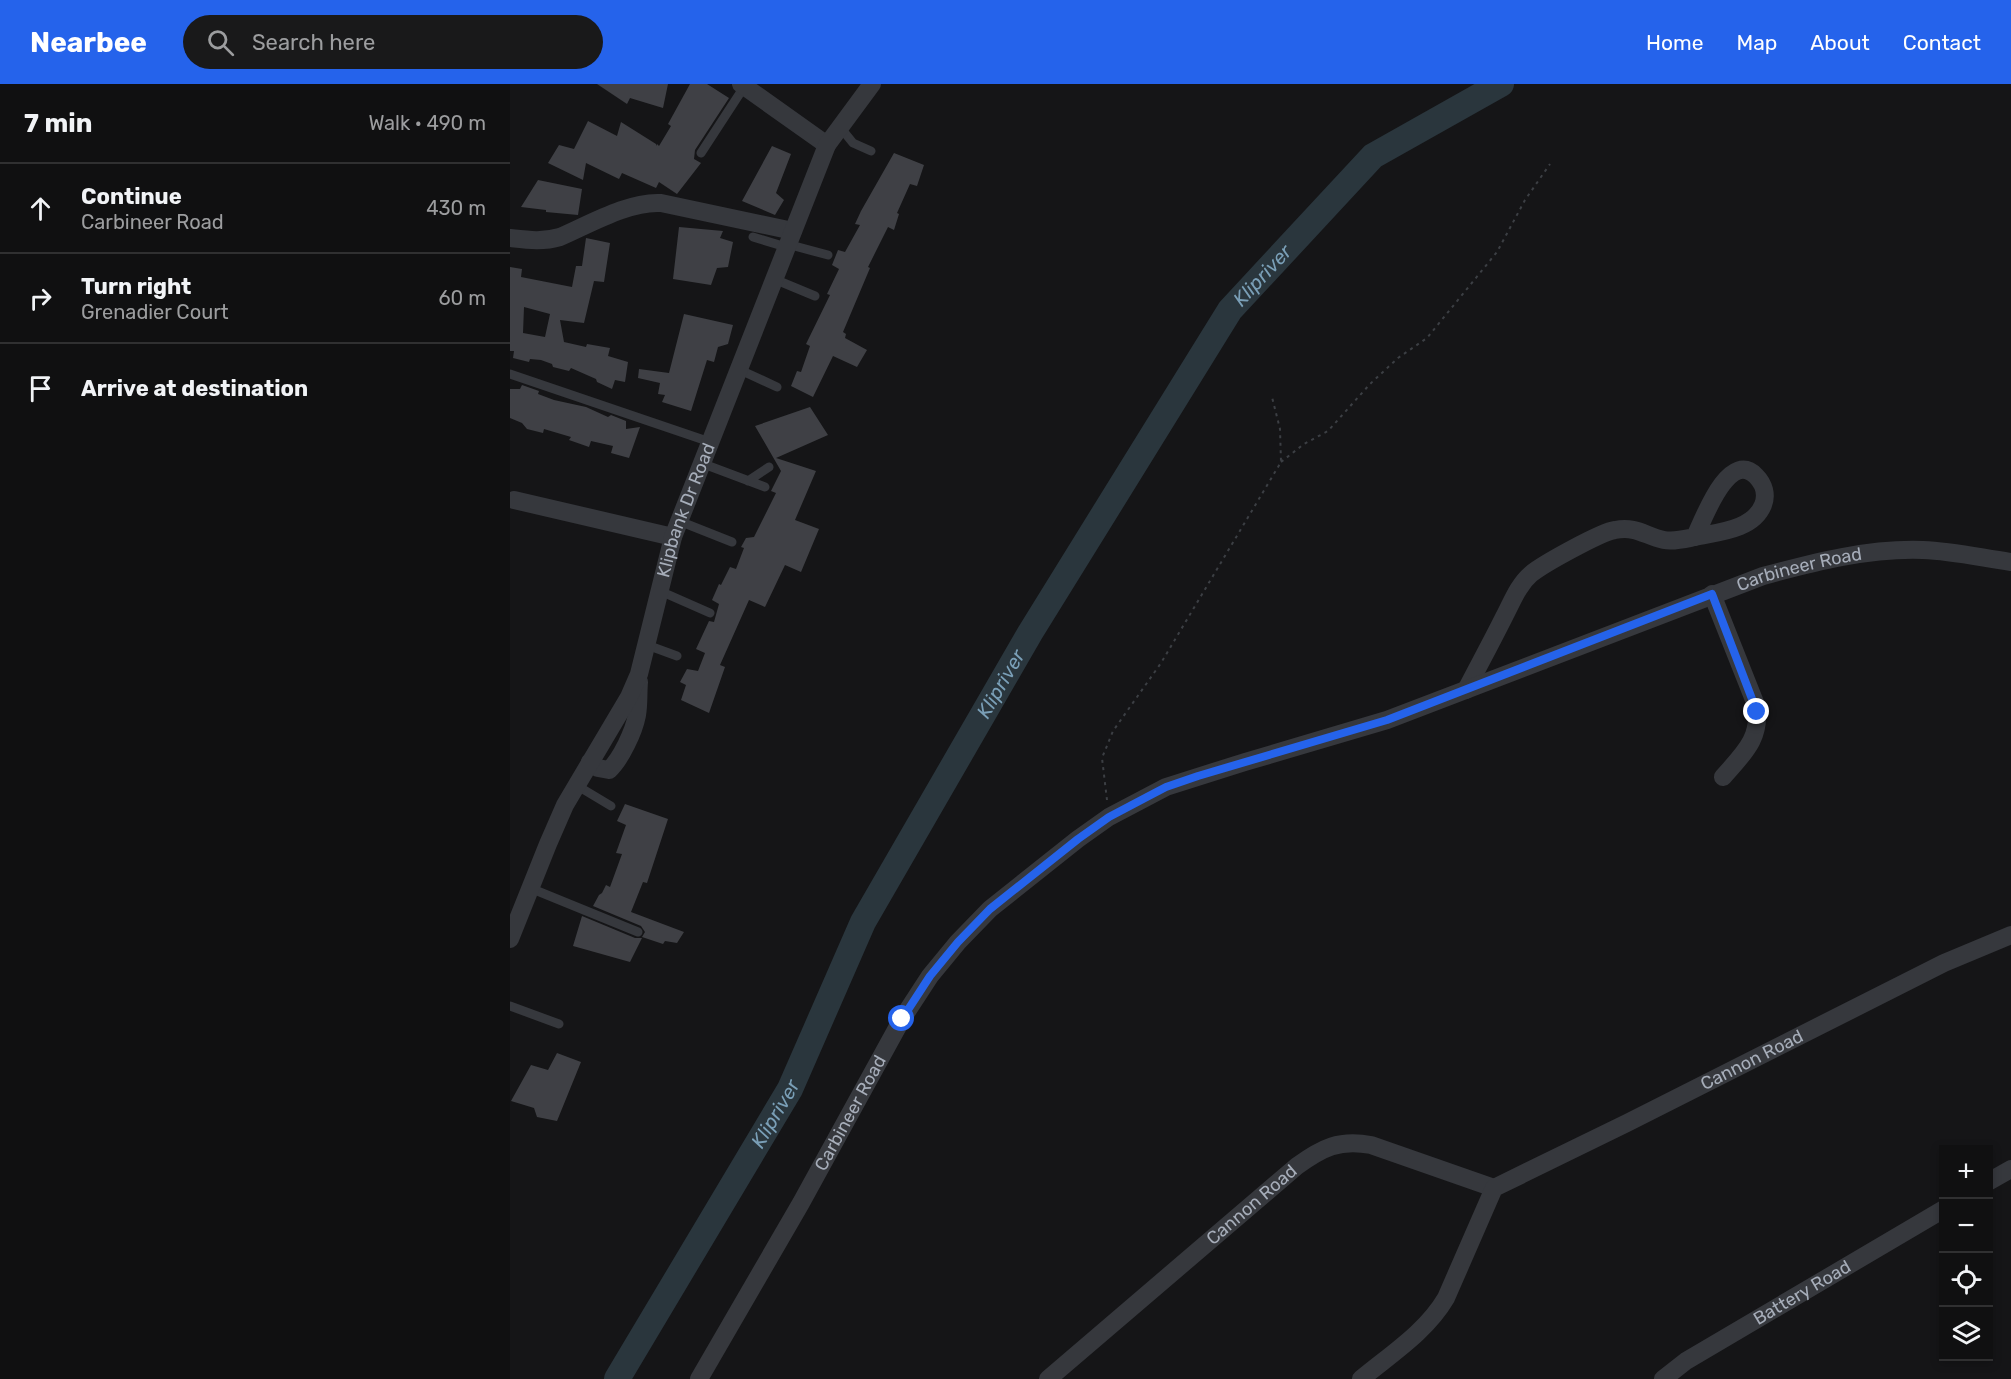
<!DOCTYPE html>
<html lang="en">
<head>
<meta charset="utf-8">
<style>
	:root { --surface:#101011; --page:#19191a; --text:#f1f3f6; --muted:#9c9d9f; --line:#303031; --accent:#2563eb }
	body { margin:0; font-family:Rubik,sans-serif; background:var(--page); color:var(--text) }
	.controls { position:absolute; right:18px; bottom:18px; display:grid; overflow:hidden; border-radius:0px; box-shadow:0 3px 9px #0003 }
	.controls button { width:54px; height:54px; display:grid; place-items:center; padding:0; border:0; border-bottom:2px solid var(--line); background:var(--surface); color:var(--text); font:30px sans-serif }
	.stop { position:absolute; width:18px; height:18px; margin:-14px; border:4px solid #2563eb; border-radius:50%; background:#fff }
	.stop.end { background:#2563eb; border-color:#fff; box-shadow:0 2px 6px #0008 }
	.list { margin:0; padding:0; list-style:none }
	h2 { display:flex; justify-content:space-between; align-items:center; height:78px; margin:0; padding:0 24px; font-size:26px }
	h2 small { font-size:20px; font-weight:400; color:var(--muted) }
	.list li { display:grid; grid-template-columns:39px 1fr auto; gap:18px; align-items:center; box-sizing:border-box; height:90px; padding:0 24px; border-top:2px solid var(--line) }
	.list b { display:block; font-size:22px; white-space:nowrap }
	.list p { margin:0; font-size:20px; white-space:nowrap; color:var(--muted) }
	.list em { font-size:20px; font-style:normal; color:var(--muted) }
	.icon { flex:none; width:33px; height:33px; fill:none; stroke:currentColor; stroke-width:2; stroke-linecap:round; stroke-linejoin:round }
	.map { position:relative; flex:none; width:1501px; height:1295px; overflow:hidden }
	header { display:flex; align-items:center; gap:36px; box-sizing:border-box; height:84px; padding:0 30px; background:var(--accent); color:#fff }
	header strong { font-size:28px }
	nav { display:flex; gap:33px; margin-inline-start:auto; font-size:21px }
	.search { width:420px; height:54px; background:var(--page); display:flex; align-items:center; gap:15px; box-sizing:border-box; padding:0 21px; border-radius:33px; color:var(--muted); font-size:22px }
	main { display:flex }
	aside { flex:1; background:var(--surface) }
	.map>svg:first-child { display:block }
</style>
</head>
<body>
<header>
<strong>Nearbee</strong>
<div class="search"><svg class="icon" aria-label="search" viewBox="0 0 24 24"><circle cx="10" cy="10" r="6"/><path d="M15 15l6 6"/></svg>Search here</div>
<nav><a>Home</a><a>Map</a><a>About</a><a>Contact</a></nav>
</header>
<main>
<aside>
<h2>7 min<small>Walk · 490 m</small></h2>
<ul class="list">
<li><svg class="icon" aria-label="ahead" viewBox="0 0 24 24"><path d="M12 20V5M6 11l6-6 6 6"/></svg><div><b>Continue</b><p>Carbineer Road</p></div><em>430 m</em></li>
<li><svg class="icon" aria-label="right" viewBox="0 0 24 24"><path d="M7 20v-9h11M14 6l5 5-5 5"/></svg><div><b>Turn right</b><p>Grenadier Court</p></div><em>60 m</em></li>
<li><svg class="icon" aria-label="arrive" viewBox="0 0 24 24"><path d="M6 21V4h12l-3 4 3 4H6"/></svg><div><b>Arrive at destination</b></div></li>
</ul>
</aside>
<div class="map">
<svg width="1501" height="1295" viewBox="0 0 1501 1295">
	<rect width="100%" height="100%" fill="#151517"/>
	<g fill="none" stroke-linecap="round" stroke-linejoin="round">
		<path stroke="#2a363d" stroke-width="26" id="s1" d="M107 1295 280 1005 353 838 520 549 720 226 863 72 991 0"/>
	</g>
	<path fill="#3f4045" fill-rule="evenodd" d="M87 0H158L153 24 120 14 117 20Z
		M180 0H197L219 14 185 66 184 75 191 79 167 110 149 98 146 104 112 89 109 95 76 79 73 96 38 79 49 61 64 65 78 37 107 52 111 38 146 60V62L147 60 149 62 161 42 158 40Z
		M262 62 281 70 266 109 274 116 265 131 232 117Z
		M384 69 414 81 407 102 400 100 387 129 389 130 384 146 378 143 358 183 360 184 333 248 336 250 335 254 357 266 347 283 323 272 303 313 281 302 287 287 291 288 300 262 296 260 320 211 317 210 329 185 322 181 328 166 335 168 350 141 345 140 351 127Z
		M28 96 72 105 68 131 36 128V126L11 123Z
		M169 143 213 147 210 154 223 158 218 183 207 184 201 201 163 195Z
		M76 154 100 159 94 198 84 197 74 239 50 236 54 258 76 263 77 260 100 264 98 272 118 278 115 298 105 296 102 305 87 298 86 295 61 284 59 287 43 283 42 280 31 276 20 275 19 278 3 274 4 267H0V183L12 185 11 193 62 203 66 182H72ZM14 223 40 230 35 253 13 249Z
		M174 230 223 241 218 260 208 263 204 278 197 276 181 327 152 318 155 311 148 310 150 299 128 294 129 285 159 289Z
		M12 301 29 307 28 310 44 316 76 323 98 333 101 331 116 337V345L130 343 119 374 101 369 103 362 81 357 79 363 59 356 61 353 34 345 33 349 17 345 12 339 0 334V305H10Z
		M300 323 318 351 266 374 306 387 285 436 309 445 291 488 275 481 255 523 239 516 210 581 215 583 199 629 171 616 176 601 170 598 177 585 188 587 195 569 186 565 199 537 204 538 209 520 202 516 209 500 211 501 220 483 226 485 234 464 231 463 236 454 244 453 266 409 261 407 271 387 245 342Z
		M115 720 158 735 137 799 133 798 121 828 174 848 167 859 155 857 153 860 132 853 135 848 131 842 83 822 89 811 92 809 96 801 100 803 112 770 106 769 116 741 107 737Z
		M72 832 125 854H132L120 878 63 862Z
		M47 969 71 978 47 1037 27 1033 24 1024 1 1017 21 981 38 986Z"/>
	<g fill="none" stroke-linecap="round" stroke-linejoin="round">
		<path stroke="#3c3f44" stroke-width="2" stroke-dasharray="3 4.5" stroke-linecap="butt" d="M771 378 794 360 818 347 860 300 888 274 917 254 987 168 1015 116 1040 80
			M597 716 592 674 603 647 651 579 771 378 770 345 762 313"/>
		<path stroke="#36383d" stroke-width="9" d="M330 43 343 59 361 67
			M191 69 234 3
			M243 153 276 163
			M277 160 318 171
			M264 195 305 212
			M228 285 267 303
			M0 290 200 358
			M191 379 255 403
			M238 397 259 383
			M169 437 222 458
			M150 507 200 529
			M137 561 167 572
			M66 701 101 722
			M20 804 128 848
			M0 922 49 940"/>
		<g stroke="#36383d" stroke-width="18">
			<path d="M231 0 317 61"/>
			<path d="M0 154C18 156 33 158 50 153 80 140 119 117 151 119L283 147"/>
			<path d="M4 416 163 453"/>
			<path d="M1202 510 1246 621C1252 654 1233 670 1213 693"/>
			<path d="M956 606C969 581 982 557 994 533 1002 518 1008 501 1021 490 1033 480 1091 448 1105 446 1127 442 1135 452 1154 456 1164 458 1175 455 1185 453 1208 448 1243 446 1253 421 1257 411 1254 400 1246 392 1219 364 1193 436 1185 453"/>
			<path d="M80 678 88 684 99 686C111 675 124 647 127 631 129 620 128 609 129 598"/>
			<path id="s2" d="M0 855 38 760 55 721 119 613 129 590 163 453 317 61 362 0"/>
			<path d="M1478 1098 1501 1085"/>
			<path id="s3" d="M189 1295 291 1119 392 935 420 892 448 858 480 825 568 755 599 733 656 703 735 678 877 636 1253 492C1305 478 1359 464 1413 466 1443 467 1472 474 1501 478"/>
			<path id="s4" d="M538 1295 787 1082C812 1064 829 1055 861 1061L984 1104"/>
			<path id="s5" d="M851 1295C881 1270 916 1248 936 1214L984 1104 1117 1039 1434 879 1501 851"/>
			<path id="s6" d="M1153 1295 1176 1277 1434 1125"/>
		</g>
	</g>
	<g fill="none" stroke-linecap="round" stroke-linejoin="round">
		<path stroke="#2563eb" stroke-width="8" d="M392 935 420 892 448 858 480 825 568 755 599 733 635 714 656 703 688 692 877 636 1202 510 1247 628"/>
	</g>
	<g text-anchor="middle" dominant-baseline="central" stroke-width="4.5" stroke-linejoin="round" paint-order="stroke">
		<g font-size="18" fill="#a6adb9" stroke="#101012">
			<text stroke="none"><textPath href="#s2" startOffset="466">Klipbank Dr Road</textPath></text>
			<text stroke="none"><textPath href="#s3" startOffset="1440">Carbineer Road</textPath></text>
			<text stroke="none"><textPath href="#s5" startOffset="526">Cannon Road</textPath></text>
			<text stroke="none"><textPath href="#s3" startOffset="306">Carbineer Road</textPath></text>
			<text stroke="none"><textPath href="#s4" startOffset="268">Cannon Road</textPath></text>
			<text stroke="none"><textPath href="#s6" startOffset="164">Battery Road</textPath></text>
		</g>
		<g font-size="20" font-style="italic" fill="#7a9fb7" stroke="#101012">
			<text stroke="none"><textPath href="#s1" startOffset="1281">Klipriver</textPath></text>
			<text stroke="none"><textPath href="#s1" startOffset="795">Klipriver</textPath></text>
			<text stroke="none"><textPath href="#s1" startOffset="309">Klipriver</textPath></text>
		</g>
	</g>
</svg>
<div class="controls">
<button>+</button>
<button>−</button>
<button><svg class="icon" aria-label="locate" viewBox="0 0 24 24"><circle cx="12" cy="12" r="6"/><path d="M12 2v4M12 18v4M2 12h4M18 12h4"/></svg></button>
<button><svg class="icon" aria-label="layers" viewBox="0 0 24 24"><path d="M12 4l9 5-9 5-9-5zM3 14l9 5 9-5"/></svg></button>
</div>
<div class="stop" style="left:392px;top:935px"></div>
<div class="stop end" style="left:1247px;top:628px"></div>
</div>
</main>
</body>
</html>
